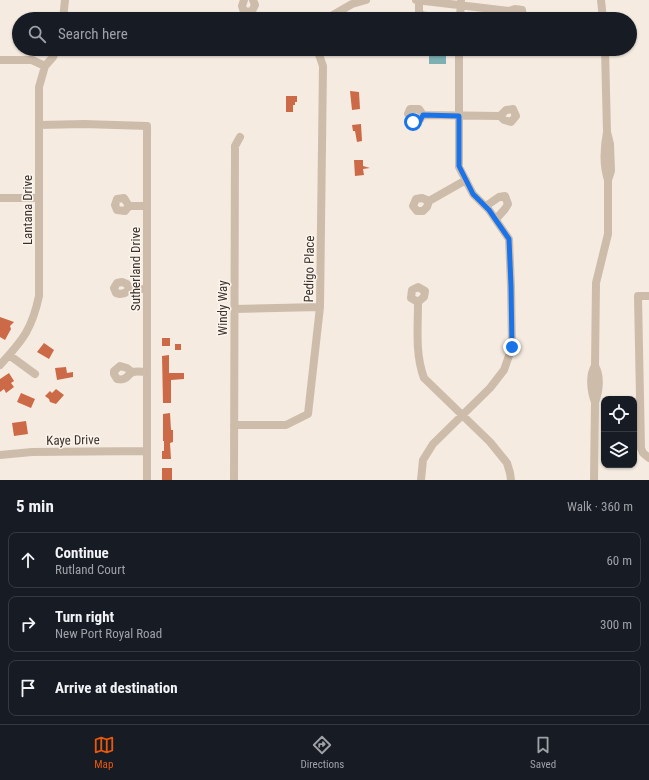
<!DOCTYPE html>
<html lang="en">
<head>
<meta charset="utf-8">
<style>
	:root { --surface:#171b24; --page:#20242c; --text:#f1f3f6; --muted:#9ea1a6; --line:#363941; --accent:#ea580c }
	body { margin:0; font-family:"Roboto Condensed",sans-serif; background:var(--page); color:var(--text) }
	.controls { position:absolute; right:12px; bottom:12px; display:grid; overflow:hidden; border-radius:8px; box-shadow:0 1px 3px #0004 }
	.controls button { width:36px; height:36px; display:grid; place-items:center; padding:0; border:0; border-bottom:1px solid var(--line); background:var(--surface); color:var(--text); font:20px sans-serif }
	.stop { position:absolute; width:12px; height:12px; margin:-9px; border:3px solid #1a73e8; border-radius:50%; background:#fff }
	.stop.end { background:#1a73e8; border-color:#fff; box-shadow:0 1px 4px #0008 }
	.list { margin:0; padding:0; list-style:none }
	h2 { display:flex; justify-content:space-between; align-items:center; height:52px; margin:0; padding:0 16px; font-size:17px }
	h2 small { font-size:13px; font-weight:400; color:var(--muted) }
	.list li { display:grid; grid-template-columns:26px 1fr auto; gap:12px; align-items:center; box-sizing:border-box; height:56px; margin:0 8px 8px; padding:0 8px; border:1px solid var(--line); border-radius:8px }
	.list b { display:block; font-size:15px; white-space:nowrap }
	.list p { margin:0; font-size:13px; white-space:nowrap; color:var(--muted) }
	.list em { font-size:13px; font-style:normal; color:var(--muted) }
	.icon { flex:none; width:22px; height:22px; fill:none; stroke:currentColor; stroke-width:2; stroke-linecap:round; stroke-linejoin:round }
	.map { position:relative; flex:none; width:649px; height:480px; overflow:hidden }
	.search { position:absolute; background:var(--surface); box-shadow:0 1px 3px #0004; left:12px; right:12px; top:12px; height:44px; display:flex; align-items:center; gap:10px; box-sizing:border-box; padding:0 14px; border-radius:22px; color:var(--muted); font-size:15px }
	.sheet { height:244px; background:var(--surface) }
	nav { display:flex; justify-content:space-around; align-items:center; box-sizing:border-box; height:56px; border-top:1px solid var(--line); background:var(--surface); font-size:11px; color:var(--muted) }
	nav a { display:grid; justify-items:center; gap:2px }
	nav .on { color:var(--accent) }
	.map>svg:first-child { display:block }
</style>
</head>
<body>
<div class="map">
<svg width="649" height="480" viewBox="0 0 649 480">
	<rect width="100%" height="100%" fill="#f5ebe0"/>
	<path fill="#7db0b3" d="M429 49H446V64H429Z"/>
	<path fill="#cc6a47" d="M350 91 359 92 360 109 352 110Z
		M286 96H297V102H295V105H293V112H286Z
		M361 124 362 141 357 142 355 131H353L352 125Z
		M354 160H363V166L370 168 363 169 364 175 355 176Z
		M0 317 14 322 10 326 11 329 5 340 0 337Z
		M162 338H170V346H162Z
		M44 343 54 350 49 359 37 352Z
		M175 344H181V350H175Z
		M169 355V373H184V379L171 380V403H163L162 356Z
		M66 367 67 373 73 372V377L57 380 55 368Z
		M9 373 14 381 11 383 14 387 6 393 4 389 0 392V379Z
		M56 389 64 395 56 404 50 402 49 399 45 396 50 391 52 393Z
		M21 393 35 399 31 408 17 402Z
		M170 413 171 430H173V442L170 443 171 459H162V451H164V441H163V414Z
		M26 421 28 434 14 436 12 423Z
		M162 468H172V480H162Z"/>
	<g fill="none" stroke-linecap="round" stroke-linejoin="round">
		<path stroke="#cebcab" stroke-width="8" d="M416 0 509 11 515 9 522 10 523 17 520 19
			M419 0V11L421 15 442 19
			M601 0 603 19
			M509 11 513 19
			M244 12 252 11 255 5 253 0
			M63 19 65 0
			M243 19 244 12 242 6 244 0
			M326 19 352 4 366 0
			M460 19 461 0
			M605 49 607 132C604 148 603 165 608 180
			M0 60H32L45 66
			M423 115 419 121 413 122 408 114 410 109H419L423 115 500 116 504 120 511 122 516 116 513 109 506 110 500 116
			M39 125 84 124 147 126V480
			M0 198H39
			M429 201 427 207 423 211H417L413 206 416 199 422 198 429 201 466 180
			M129 206 125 211 117 210 115 205 117 199 124 198 129 206H147
			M486 206 499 197 505 196 508 204 505 209 496 219
			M129 289 127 284 122 282 117 283 114 288 116 293 120 294 125 293 129 289H147
			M648 296H638L641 448 643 453 649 458
			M418 302 424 297 425 291 418 287 412 290 411 298 418 302C418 328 415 354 424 378L490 442 507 463 510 473 511 480
			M234 309 320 307
			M9 355 35 374
			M0 365C23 340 32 329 39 296V87L45 66 53 57 56 49
			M132 372 127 368 120 366 114 371V374L117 379C128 381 126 375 133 372 137 371 143 372 147 372
			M595 402C591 392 589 375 595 366L596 283 608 234V180L611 171 610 144 607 132
			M234 425H286L308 414 320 307 323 66 317 49
			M0 455 32 452 147 451
			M234 480 235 146 240 137
			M421 480 423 460 433 444 490 388 504 370 512 347 511 286 509 239 489 210 473 194 459 167V49
			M594 480 595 402C599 392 601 376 595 366"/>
	</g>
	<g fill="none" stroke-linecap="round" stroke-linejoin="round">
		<path stroke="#1a73e8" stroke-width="5" d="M413 122 420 121 423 115 459 116V166L473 194 489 210 509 239 511 286 512 347"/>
	</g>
	<g text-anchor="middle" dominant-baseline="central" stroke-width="3" stroke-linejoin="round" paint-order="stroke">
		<g font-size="13" fill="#3b302a" stroke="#fbf5ee">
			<text transform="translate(27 210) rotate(-90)">Lantana Drive</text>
			<text transform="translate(135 269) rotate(-90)">Sutherland Drive</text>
			<text transform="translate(309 269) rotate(-89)">Pedigo Place</text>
			<text transform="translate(222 308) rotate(-90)">Windy Way</text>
			<text transform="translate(73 440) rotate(-1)">Kaye Drive</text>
		</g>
	</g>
</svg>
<div class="controls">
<button><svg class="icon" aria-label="locate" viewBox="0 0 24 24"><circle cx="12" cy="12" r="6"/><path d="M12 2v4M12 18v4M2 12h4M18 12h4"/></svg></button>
<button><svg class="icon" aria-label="layers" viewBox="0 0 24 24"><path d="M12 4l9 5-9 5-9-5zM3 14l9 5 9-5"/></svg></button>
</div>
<div class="stop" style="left:413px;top:122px"></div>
<div class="stop end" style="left:512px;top:347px"></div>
<div class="search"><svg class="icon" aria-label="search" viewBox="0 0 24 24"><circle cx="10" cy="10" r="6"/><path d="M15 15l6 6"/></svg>Search here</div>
</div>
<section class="sheet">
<h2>5 min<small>Walk · 360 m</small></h2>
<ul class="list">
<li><svg class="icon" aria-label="ahead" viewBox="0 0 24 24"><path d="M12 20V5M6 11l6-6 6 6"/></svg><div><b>Continue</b><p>Rutland Court</p></div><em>60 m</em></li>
<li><svg class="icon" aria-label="right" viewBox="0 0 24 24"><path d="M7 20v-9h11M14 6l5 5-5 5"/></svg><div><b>Turn right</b><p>New Port Royal Road</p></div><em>300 m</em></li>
<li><svg class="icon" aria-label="arrive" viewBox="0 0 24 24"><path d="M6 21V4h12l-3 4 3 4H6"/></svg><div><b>Arrive at destination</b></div></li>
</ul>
</section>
<nav>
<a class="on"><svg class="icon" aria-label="map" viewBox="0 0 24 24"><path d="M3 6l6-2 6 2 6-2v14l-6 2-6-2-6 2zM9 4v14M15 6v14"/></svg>Map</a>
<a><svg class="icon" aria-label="directions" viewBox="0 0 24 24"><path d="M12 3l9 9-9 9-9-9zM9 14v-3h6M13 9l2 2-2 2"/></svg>Directions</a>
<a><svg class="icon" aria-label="saved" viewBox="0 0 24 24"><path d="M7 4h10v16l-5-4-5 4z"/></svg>Saved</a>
</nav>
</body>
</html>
